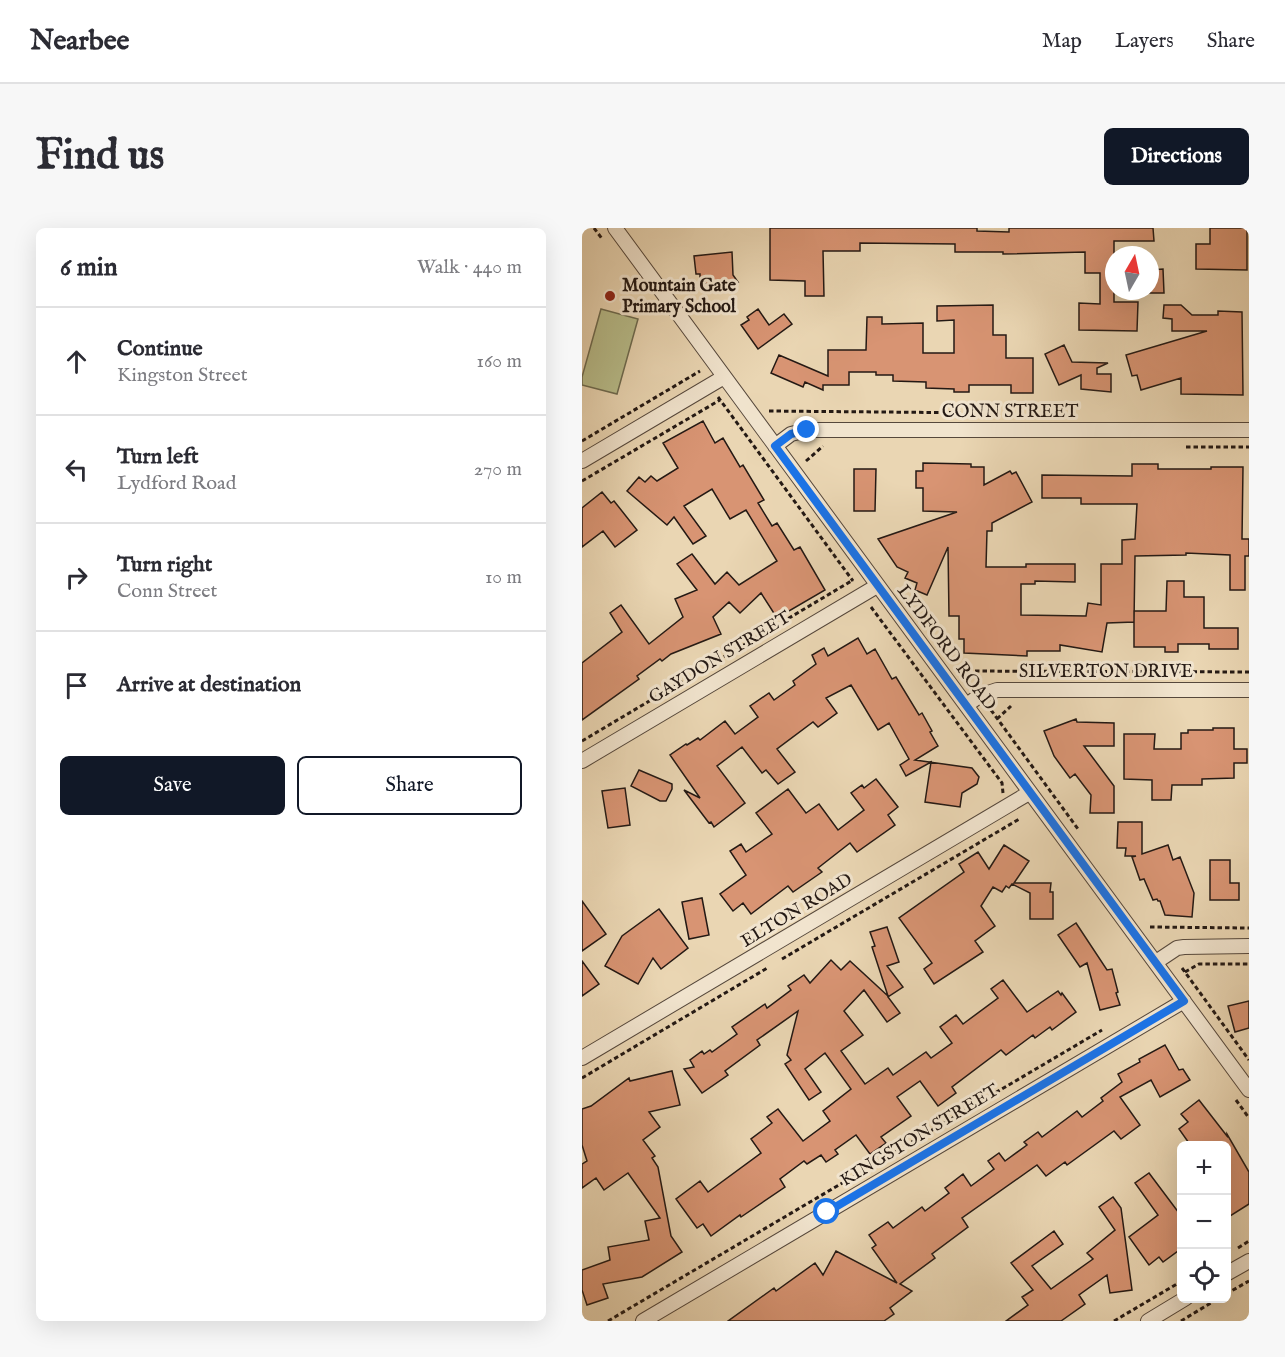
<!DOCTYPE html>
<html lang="en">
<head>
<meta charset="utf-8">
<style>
	:root { --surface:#fff; --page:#f7f7f7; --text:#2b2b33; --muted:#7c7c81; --line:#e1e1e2; --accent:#111827 }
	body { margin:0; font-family:"IM FELL English",serif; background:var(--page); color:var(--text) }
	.controls { position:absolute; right:18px; bottom:18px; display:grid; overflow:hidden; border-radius:9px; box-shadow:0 6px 24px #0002 }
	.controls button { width:54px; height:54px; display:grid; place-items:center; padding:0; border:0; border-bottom:2px solid var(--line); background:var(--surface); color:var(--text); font:30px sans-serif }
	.compass { position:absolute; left:523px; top:18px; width:54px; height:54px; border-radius:50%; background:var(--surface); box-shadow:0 6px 24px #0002; rotate:9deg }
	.stop { position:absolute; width:18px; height:18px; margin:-14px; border:4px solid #1a73e8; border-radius:50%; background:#fff }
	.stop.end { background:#1a73e8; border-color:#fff; box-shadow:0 2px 6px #0008 }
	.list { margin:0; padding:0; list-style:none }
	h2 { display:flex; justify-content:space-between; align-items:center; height:78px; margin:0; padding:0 24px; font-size:26px }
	h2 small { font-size:20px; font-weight:400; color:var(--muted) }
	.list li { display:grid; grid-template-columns:39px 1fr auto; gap:18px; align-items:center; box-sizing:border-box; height:108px; padding:0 24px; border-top:2px solid var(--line) }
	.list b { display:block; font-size:22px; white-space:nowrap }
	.list p { margin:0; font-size:20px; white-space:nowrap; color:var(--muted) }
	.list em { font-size:20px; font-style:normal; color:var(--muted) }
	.actions { display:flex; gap:12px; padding:18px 24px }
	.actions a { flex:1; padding:14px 0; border:2px solid var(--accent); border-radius:9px; text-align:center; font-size:21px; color:var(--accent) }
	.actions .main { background:var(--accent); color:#fff }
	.icon { flex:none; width:33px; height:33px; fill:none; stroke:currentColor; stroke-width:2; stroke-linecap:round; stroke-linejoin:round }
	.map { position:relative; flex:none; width:667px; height:1093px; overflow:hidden; border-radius:9px }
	header { display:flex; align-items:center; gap:36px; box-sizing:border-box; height:84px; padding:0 30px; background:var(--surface); border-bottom:2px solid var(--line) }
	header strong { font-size:28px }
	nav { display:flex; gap:33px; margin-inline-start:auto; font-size:21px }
	.intro { display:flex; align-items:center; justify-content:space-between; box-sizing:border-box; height:144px; padding:0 36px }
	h1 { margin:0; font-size:42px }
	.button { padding:15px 27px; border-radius:9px; background:var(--accent); color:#fff; font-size:21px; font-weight:700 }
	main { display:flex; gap:36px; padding:0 36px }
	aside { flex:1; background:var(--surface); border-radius:9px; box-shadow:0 6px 24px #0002 }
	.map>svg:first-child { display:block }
</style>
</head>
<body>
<header>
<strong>Nearbee</strong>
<nav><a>Map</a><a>Layers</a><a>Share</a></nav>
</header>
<div class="intro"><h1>Find us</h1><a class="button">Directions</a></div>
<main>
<aside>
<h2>6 min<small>Walk · 440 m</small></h2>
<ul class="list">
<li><svg class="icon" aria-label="ahead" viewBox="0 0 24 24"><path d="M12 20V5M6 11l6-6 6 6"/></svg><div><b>Continue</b><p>Kingston Street</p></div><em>160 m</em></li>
<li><svg class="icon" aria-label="left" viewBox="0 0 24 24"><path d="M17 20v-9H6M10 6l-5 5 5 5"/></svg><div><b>Turn left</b><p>Lydford Road</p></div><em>270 m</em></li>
<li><svg class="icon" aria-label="right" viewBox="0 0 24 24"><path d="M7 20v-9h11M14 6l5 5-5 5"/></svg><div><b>Turn right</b><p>Conn Street</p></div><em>10 m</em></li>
<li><svg class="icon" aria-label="arrive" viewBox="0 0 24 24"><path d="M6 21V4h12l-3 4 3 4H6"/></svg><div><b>Arrive at destination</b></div></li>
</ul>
<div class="actions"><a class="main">Save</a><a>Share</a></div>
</aside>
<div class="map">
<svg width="667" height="1093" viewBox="0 0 667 1093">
	<rect width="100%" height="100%" fill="#ead6b3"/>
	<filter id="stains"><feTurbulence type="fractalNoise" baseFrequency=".00333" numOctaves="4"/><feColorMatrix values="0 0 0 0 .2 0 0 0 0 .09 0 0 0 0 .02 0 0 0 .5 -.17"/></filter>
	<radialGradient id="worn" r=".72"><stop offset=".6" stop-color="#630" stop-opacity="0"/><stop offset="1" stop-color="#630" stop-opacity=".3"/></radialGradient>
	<path fill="#b8bd8b" stroke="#6e6b50" stroke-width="1.5" d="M19 81 56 91 35 166 0 157V149Z"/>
	<path fill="#d89473" stroke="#241914" stroke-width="1.5" d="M188 0H395V3L427 4V0H571L572 13H532V74H556L555 103 497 102V75L518 76V45H503V24L421 26V24H373V16L278 15V23H241L242 68H223V53L188 52Z
		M628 0H665V42L614 41V16H628Z
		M150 24 151 47 156 54 118 56V46H114L112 28Z
		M581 41 582 65H568V42Z
		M411 77V107H424V130H451V165H429V157H387V164H372V161L344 160V154L311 153V147H294V144H267V157H241V162L223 154 221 159 189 145 197 127 246 148V122H284L285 89H300V96L341 95V125H372V92L355 93V78Z
		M582 77H599L610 87H636V83L660 84 661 167 599 166V150L559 162 555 147 550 148 544 127 625 103H590V91L581 90Z
		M176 81 187 97 202 86 210 96 176 121 159 97 167 92 165 89Z
		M482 117 490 134 526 135 515 140V146H529V164L499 161V147L477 157 463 126Z
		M121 193 133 215 141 210 158 239 161 237 182 272 176 275 190 298 195 295 212 322 218 319 243 362 195 390 179 365 158 385 147 374 131 389 139 406 89 426 80 433 78 431 55 448 57 451 0 492V435L40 404 28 385 39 377 67 416 101 389 93 371 115 362 95 336 110 326 133 356 145 344 157 357 195 333 164 282 148 291 130 261 102 278 124 308 111 316 92 289 85 297 45 263 57 249 63 254 69 248 75 253 96 240 81 215Z
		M341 235 389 236V239H402V257L428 243 430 246 434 244 450 274 410 295V303H405L404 339H444V336H493V354L453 353V356H439V387L504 388 506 375 519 377V336H540V312L553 311 555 276H499V270H460V247L550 248V236H576V241H629V239H661L660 311H667V328H663V362H648V327L604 325V327L553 328 552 394 525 395 520 424 478 417V423H445V428L382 425V411H377V388H367L366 319 345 367 333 362 335 355 323 350 326 344 315 339 296 311 375 284 341 283V260H334V243H341Z
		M272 241H294L293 283H272Z
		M20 264 29 275 32 273 55 302 33 319 21 303 0 319V280Z
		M585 353H602V369H622V400H656V421H627V416H596V424H583V419H552V383H584Z
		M276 410 285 426 293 421 310 451 314 449 337 487 340 485 350 503 348 504 356 518 333 532 390 540 397 549 395 556 380 565 378 579 343 574 349 534 324 548 318 537 327 531 307 495 296 502 269 457 244 470 255 485 236 499 231 494 195 521 213 544 196 556 184 542 180 545 160 519 135 538 163 575 132 599 129 594 127 595 102 562 118 570 88 527 104 516 105 517 116 510 118 512 143 493 153 506 176 489 168 478 187 465 192 472 213 457 211 453 234 436 230 427 242 420 246 428Z
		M494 491 495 494 532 495V518H502L532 558V585H508L509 567 493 546 488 550 472 528 462 503Z
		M631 500H652V521H665V535H652V550L620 551V557H590L589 572H570V552L542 551V506H573L572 521H599V505H606V502H631Z
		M57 542 90 556V561L84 573H78L49 558Z
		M294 551 316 579 306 587 313 597 275 624 268 615 236 640 240 644 211 664 206 658 169 686 161 675 151 683 138 666 164 647 148 623 159 616 164 624 190 606 174 585 206 561 224 585 237 576 256 602 282 582 269 565 280 557 282 560Z
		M43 560 48 597 26 600 20 563Z
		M536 594H560V626L586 617 591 632 598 629 612 665 610 689 583 687 578 673H576L575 671 571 672 562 651 558 652 550 629 554 628H543L544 620H535Z
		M422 617 447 633 432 655H469L468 664H471V691H448V665L430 656 427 660 424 658 420 664 411 659 399 678 413 698 393 713 401 724 352 756 342 741 350 735 317 690 382 644 377 636 396 624 407 641Z
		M628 632H648V655H657V672H628Z
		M120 670 127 707 107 711 100 674Z
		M0 673 24 706 0 723Z
		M77 681 106 720 79 741 71 730 56 756 23 738 40 708Z
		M494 695 525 742 530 741 536 764 534 765 538 777 518 782 505 735 498 739 476 707Z
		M305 699 317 734 305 738 321 759 306 769 318 785 305 794 282 762 262 783 281 807 259 823 283 856 306 840 311 847 344 824 349 830 370 815 358 799 374 787 381 796 416 770 409 761 421 752 445 784 476 763 479 767 480 765 494 784 470 802 468 799 453 810 451 807 424 827 419 822 370 859 374 865 356 878 338 853 315 869 329 888 299 909 304 915 288 926 274 907 253 922 256 926 244 934 239 927 225 936 222 933 198 951 203 959 159 989 158 987 129 1008 121 996 115 1000 94 971 118 953 126 964 179 925 169 911 190 895 185 889 196 881 221 913 248 893 241 883 269 861 243 825 223 841 239 864 227 872 203 836 209 832 205 827 216 783 175 812 178 817 143 843 146 847 120 865 102 841 112 839 108 832 120 823 122 826 128 822 130 824 155 806 150 799 183 776 185 780 209 762 206 758 222 747 228 755 249 732 259 742 268 733 306 768 290 719 293 718 288 704Z
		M0 733 17 756 0 768Z
		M667 773V800L653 804 646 778Z
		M583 817 597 842 601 841 608 852 578 869 569 852 538 869 558 897 539 911 532 903 485 937 483 934 464 948 455 937 380 990 386 999 350 1026 353 1030 318 1056 330 1063 308 1080 312 1086 302 1093H146L192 1060 194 1063 233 1035 241 1047 254 1023 315 1055 290 1020 294 1017 287 1007 306 994 311 1000 340 979 343 983 367 965 363 960 381 946 389 958 412 941 406 933 417 925 423 933 445 917 442 914 456 904 460 909 495 883 500 889 521 873 519 870 540 854 536 846 558 834 557 831Z
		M90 843 98 877 67 884 78 899 61 912 73 928 70 930 76 939 89 1008 100 1024 60 1049 21 1056 26 1070 5 1077 0 1062V1042L28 1032 26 1019 67 1012 63 993 78 990 46 945 22 962 14 950 0 960V936L5 933 0 917V881L9 878 47 850 48 853Z
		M617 872 645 908V906L667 944V976L645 990V918H609L597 901 606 894 599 886Z
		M567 945 600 989V1020L581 1034 577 1029 567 1037 547 1009 576 987 553 955Z
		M531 969 539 980 550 1062 528 1065 525 1047 497 1067 503 1076 479 1093H424L446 1077 440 1069 451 1062 429 1035 472 1003 481 1016 450 1038 469 1061 511 1031 505 1025 533 1002 517 979Z"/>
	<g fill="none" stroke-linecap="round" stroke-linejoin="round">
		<defs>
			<path id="street" d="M33 0 667 862
				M193 218 209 206 225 202H667
				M0 233 142 149
				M385 477 397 468 415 462H667
				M0 533 295 358
				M574 734 595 720 602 719 667 718
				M0 830 447 565
				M644 1046 667 1033
				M61 1093 602 773
				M566 1093 604 1070"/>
		</defs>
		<use href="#street" stroke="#56483c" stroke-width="16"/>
		<path stroke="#241914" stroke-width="3" stroke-dasharray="4.5 3" stroke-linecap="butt" d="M12 0 21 12
			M136 169 271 353
			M187 183 410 185
			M0 213 118 143
			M604 219H667
			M224 233 241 218
			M0 253 138 172
			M289 379 420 555 421 565
			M378 443 667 444
			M409 482 496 601
			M415 491 429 478
			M0 513 271 352
			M568 699 667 700
			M200 731 439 590
			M600 740 667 832
			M603 744 617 736H667
			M0 850 187 739
			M654 872 667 890
			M656 1020 667 1013
			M644 1066 667 1053
			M26 1093 520 802
			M532 1093 600 1053
			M599 1093 637 1070"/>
		<use href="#street" stroke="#f1e4ce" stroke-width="14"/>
	</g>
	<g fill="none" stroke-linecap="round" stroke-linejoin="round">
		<path stroke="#1a73e8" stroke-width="8" d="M225 202 209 206 193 218 602 773 245 984"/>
	</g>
	<circle fill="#8f2418" stroke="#f1e4ce" stroke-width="2" cx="28" cy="68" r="6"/>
	<g text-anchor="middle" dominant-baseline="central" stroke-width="6" stroke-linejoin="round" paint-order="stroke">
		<g font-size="18" font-weight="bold" fill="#241914" stroke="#f1e4ce" text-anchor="start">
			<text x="40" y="58">Mountain Gate<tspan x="40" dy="21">Primary School</tspan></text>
		</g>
		<g font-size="18" fill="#241914" stroke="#f1e4ce">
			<text x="428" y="184">CONN STREET</text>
			<text transform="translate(364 420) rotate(53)">LYDFORD ROAD</text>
			<text transform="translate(138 430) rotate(-31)">GAYDON STREET</text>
			<text x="524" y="444">SILVERTON DRIVE</text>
			<text transform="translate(215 683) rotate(-31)">ELTON ROAD</text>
			<text transform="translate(338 908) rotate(-31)">KINGSTON STREET</text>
		</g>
	</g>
	<rect width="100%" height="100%" filter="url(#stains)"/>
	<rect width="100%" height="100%" fill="url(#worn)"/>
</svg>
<div class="controls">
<button>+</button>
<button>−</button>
<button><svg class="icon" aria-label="locate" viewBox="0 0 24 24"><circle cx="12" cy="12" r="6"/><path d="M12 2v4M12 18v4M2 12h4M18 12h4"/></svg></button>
</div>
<svg class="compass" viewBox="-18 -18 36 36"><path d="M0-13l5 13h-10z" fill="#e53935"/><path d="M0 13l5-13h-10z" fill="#7c7c81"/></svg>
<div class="stop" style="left:245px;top:984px"></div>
<div class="stop end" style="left:225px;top:202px"></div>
</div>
</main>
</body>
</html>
